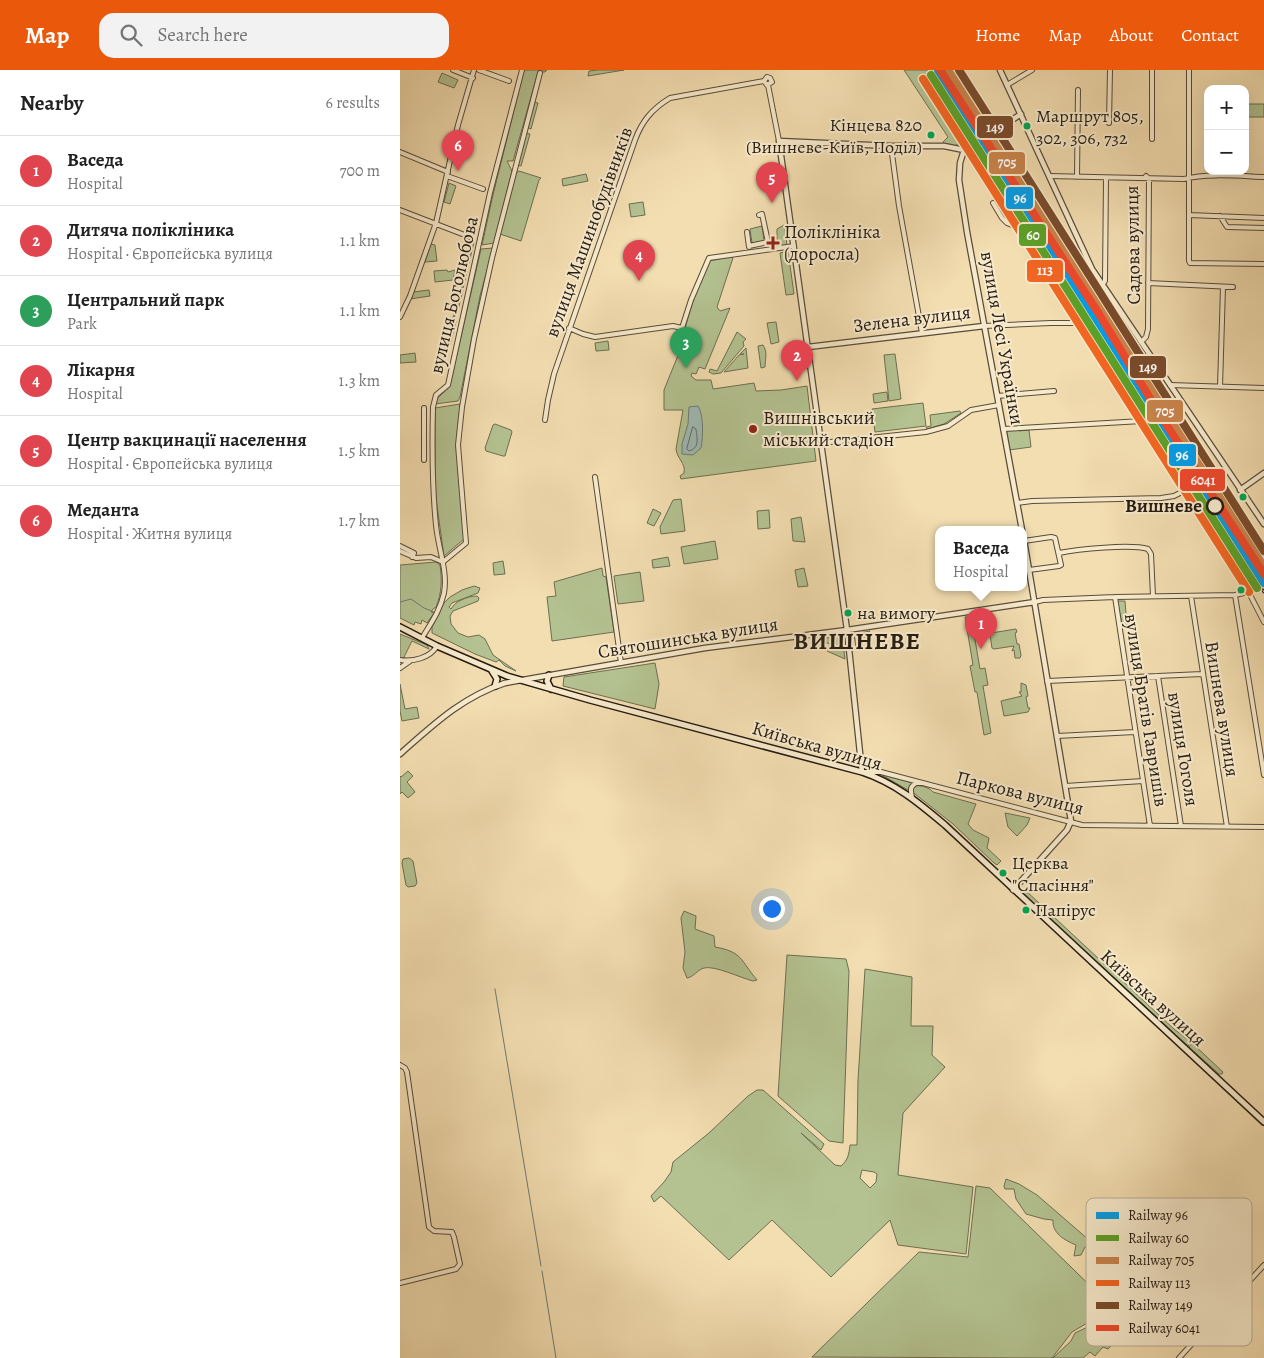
<!DOCTYPE html>
<html lang="en">
<head>
<meta charset="utf-8">
<style>
	:root { --surface:#fff; --page:#f2f2f2; --text:#222; --muted:#767676; --line:#e0e0e0; --accent:#ea580c }
	body { margin:0; font-family:Alegreya,serif; background:var(--page); color:var(--text) }
	.controls { position:absolute; right:15px; top:15px; display:grid; overflow:hidden; border-radius:10px; box-shadow:0 5px 20px #0002 }
	.controls button { width:45px; height:45px; display:grid; place-items:center; padding:0; border:0; border-bottom:1px solid var(--line); background:var(--surface); color:var(--text); font:25px sans-serif }
	.you { position:absolute; left:371px; top:838px; width:18px; height:18px; margin:-12px; border:4px solid #fff; border-radius:50%; background:#1a73e8; box-shadow:0 0 0 8px #1a73e833 }
	.badge { display:grid; place-items:center; width:32px; height:32px; border-radius:50%; background:var(--accent); color:#fff; font-size:16px; font-weight:700 }
	.pin { position:absolute; translate:-50% -41px; filter:drop-shadow(0 1px 2px #0008) }
	.pin::after { content:''; position:absolute; top:26px; width:18px; height:15px; background:inherit; clip-path:polygon(0 0,100% 0,50% 100%) }
	.popup { position:absolute; left:535px; top:456px; width:92px; height:65px; box-sizing:border-box; display:grid; place-content:center; border-radius:10px; background:var(--surface); filter:drop-shadow(0 1px 4px #0005); font-size:16px; white-space:nowrap; color:var(--muted) }
	.popup b { font-size:19px; color:var(--text) }
	.popup::after { content:''; position:absolute; left:50%; top:100%; margin-left:-10px; border:10px solid transparent; border-top-color:var(--surface) }
	.list { margin:0; padding:0; list-style:none }
	h2 { display:flex; justify-content:space-between; align-items:center; height:65px; margin:0; padding:0 20px; font-size:21px }
	h2 small { font-size:16px; font-weight:400; color:var(--muted) }
	.list li { display:grid; grid-template-columns:32px 1fr auto; gap:15px; align-items:center; box-sizing:border-box; height:70px; padding:0 20px; border-top:1px solid var(--line) }
	.list b { display:block; font-size:19px; white-space:nowrap }
	.list p { margin:0; font-size:16px; white-space:nowrap; color:var(--muted) }
	.list em { font-size:16px; font-style:normal; color:var(--muted) }
	.icon { flex:none; width:28px; height:28px; fill:none; stroke:currentColor; stroke-width:2; stroke-linecap:round; stroke-linejoin:round }
	.map { position:relative; flex:none; width:864px; height:1288px; overflow:hidden }
	header { display:flex; align-items:center; gap:30px; box-sizing:border-box; height:70px; padding:0 25px; background:var(--accent); color:#fff }
	header strong { font-size:24px }
	nav { display:flex; gap:28px; margin-inline-start:auto; font-size:18px }
	.search { width:350px; height:45px; background:var(--page); display:flex; align-items:center; gap:12px; box-sizing:border-box; padding:0 18px; border-radius:15px; color:var(--muted); font-size:19px }
	main { display:flex }
	aside { flex:1; background:var(--surface) }
	.map>svg:first-child { display:block }
</style>
</head>
<body>
<header>
<strong>Map</strong>
<div class="search"><svg class="icon" aria-label="search" viewBox="0 0 24 24"><circle cx="10" cy="10" r="6"/><path d="M15 15l6 6"/></svg>Search here</div>
<nav><a>Home</a><a>Map</a><a>About</a><a>Contact</a></nav>
</header>
<main>
<aside>
<h2>Nearby<small>6 results</small></h2>
<ul class="list">
<li><span class="badge" style="background:#e0444e">1</span><div><b>Васеда</b><p>Hospital</p></div><em>700 m</em></li>
<li><span class="badge" style="background:#e0444e">2</span><div><b>Дитяча полікліника</b><p>Hospital · Європейська вулиця</p></div><em>1.1 km</em></li>
<li><span class="badge" style="background:#2e9e5b">3</span><div><b>Центральний парк</b><p>Park</p></div><em>1.1 km</em></li>
<li><span class="badge" style="background:#e0444e">4</span><div><b>Лікарня</b><p>Hospital</p></div><em>1.3 km</em></li>
<li><span class="badge" style="background:#e0444e">5</span><div><b>Центр вакцинації населення</b><p>Hospital · Європейська вулиця</p></div><em>1.5 km</em></li>
<li><span class="badge" style="background:#e0444e">6</span><div><b>Меданта</b><p>Hospital · Житня вулиця</p></div><em>1.7 km</em></li>
</ul>
</aside>
<div class="map">
<svg width="864" height="1288" viewBox="0 0 864 1288">
	<rect width="100%" height="100%" fill="#f3deb1"/>
	<filter id="stains"><feTurbulence type="fractalNoise" baseFrequency=".004" numOctaves="4"/><feColorMatrix values="0 0 0 0 .2 0 0 0 0 .09 0 0 0 0 .02 0 0 0 .5 -.17"/></filter>
	<radialGradient id="worn" r=".72"><stop offset=".6" stop-color="#630" stop-opacity="0"/><stop offset="1" stop-color="#630" stop-opacity=".3"/></radialGradient>
	<path fill="#b4c291" stroke="#6c6f52" fill-rule="evenodd" d="M124 0H147L145 2H138L113 91H107L112 101 94 173 82 175 92 129Z
		M198 0H224L188 6 189 1Z
		M504 0H528L566 58 559 69V73L555 76H544L543 72 548 67Z
		M42 3 58 10 54 18 38 12Z
		M133 32 138 33 131 59 126 57Z
		M845 34H864V47H845Z
		M125 63 130 64 121 96 117 95Z
		M119 101 141 108 139 110 121 171 100 164 115 104Z
		M186 104 188 111 163 116 162 109Z
		M49 113 56 116 50 134 44 132Z
		M243 132 245 145 231 147 229 134Z
		M384 155 387 175 377 177V159Z
		M362 156 364 171 352 173 350 159Z
		M72 170 74 172 63 218 61 217Z
		M31 174 35 175 37 191 25 192Z
		M93 178 80 226 60 327 58 331 35 334C38 324 46 323 50 315L81 179Z
		M388 181 394 224 386 225 380 183Z
		M330 187 333 188 317 237 320 241 330 238 305 299 299 297 296 304 292 303 291 306 296 310H311L313 319 354 313 356 321 381 320 407 316 416 391 281 409 280 406 284 403C286 393 277 389 276 379L283 340H264V320L285 268 283 265 293 231 309 191Z
		M47 200 48 202 55 200 53 210 35 212 34 201Z
		M61 218 63 220 57 244 55 245 54 249 56 251 50 275H48L53 251 52 249 55 243Z
		M29 220 30 226 10 229 13 222Z
		M376 252 379 272 371 274 367 253Z
		M337 262 346 269 343 272 344 276 321 303 313 304 309 302 310 299 317 301Z
		M208 271 209 280 196 281 195 273Z
		M363 275C368 282 365 289 365 297L361 298 358 276Z
		M346 278 348 298 324 302 339 285 344 284H340Z
		M15 283 16 292 0 293V285Z
		M495 284 501 329 489 331 484 285Z
		M487 322 488 331 474 333 473 324Z
		M523 333 526 356 475 362 472 339Z
		M60 334 57 374 64 469 44 486 35 422V338Z
		M560 341 561 343 544 354 527 359 526 357 531 356 530 345Z
		M95 354 111 360 112 362 105 386H103L86 381 85 378 93 355Z
		M619 360V361L629 360 631 377 609 380 606 361Z
		M281 429 285 461 261 464 260 457 273 430Z
		M253 439 261 443 254 456 247 453Z
		M369 440 370 458 358 459 357 441Z
		M401 447 405 472 393 471 391 449Z
		M315 471 318 489 284 494 281 477Z
		M268 487 270 496 253 498 252 490Z
		M103 491 105 504 94 505 93 493Z
		M36 492 40 495C42 509 42 523 36 537L33 539 31 542 34 543 27 553 22 550 21 554 15 552 14 555 0 548V495Z
		M202 498 203 506 206 507 214 562 152 571 147 527 156 526 154 512Z
		M404 498 408 516 398 517 395 500Z
		M240 502 244 531 218 534 214 506Z
		M74 516 80 518 78 523 52 533 49 537 51 539C55 531 68 526 77 526L79 528 78 531 53 541 50 546 51 554 58 563 68 567 79 565 85 569 93 585 116 601 105 596 99 590 96 592 75 584 32 563V557L44 533 50 527 62 520Z
		M717 531H725L727 557 723 558Z
		M571 546 580 599 585 598 588 615 583 616 591 663 584 665 577 622H575L570 596 573 595 565 547Z
		M616 559 617 562 615 563 617 574H619L621 585 620 588H615L614 580 612 581 614 576 594 579 592 578 590 565 591 563Z
		M470 561 456 578 454 564Z
		M0 564 27 575 29 579 12 571 3 589 0 588Z
		M442 566 445 589 427 581 430 574 417 569Z
		M255 593 259 614 255 639 163 616 164 607Z
		M621 613 626 615 628 626 626 627 628 638H630L628 642 604 646 601 631 622 626 619 622H621Z
		M0 614 5 639 17 637 19 648 2 651 0 641Z
		M8 701 13 706 7 712 15 722 8 728 2 722 0 724V706L1 707Z
		M480 704 513 713 509 717 508 720Z
		M514 716C520 715 529 717 533 722L576 734 568 754 573 760 589 768 587 778 601 791 597 795 594 793 553 754 515 724 512 721Z
		M605 743 630 748 627 755 617 766 608 757Z
		M9 788 13 791 17 813 15 816 8 817 6 815 2 793 3 789Z
		M625 820 774 959 791 972 788 976 622 823Z
		M284 841 296 846 295 859 314 866 315 877C343 882 340 890 357 910L353 911C341 908 314 895 304 898 297 900 294 907 287 908L283 898 285 882 281 848Z
		M387 885 446 889 449 901 443 1073 429 1071 378 1026Z
		M465 899 512 907 511 956H533L532 985 545 997 503 1043 498 1105 573 1117 566 1184 498 1175 490 1150 431 1207 372 1150 329 1190 261 1126 254 1132 251 1126 264 1112 271 1102 273 1092 309 1063 348 1026 357 1020H363L424 1074 421 1080 401 1063 435 1095 441 1096C448 1090 449 1084 450 1075H457L458 1010ZM462 1100 474 1102 477 1104 476 1112 470 1118 460 1108Z
		M792 973 823 1002 822 1004H819L789 977Z
		M606 1109 619 1114 637 1125 689 1170 731 1187 746 1184 787 1197 708 1279 703 1277 695 1286 690 1282 683 1288H653L671 1271 675 1263 690 1256 704 1243 672 1262 652 1288 412 1287 519 1182 568 1187 576 1116 590 1118 713 1238 705 1243 717 1240 712 1230 714 1226 721 1229 735 1222 738 1200C730 1191 710 1184 699 1187L690 1176 685 1177 681 1185 674 1186 676 1175C664 1170 652 1163 653 1150L644 1149 626 1144 616 1129 614 1119H605L604 1116Z"/>
	<path fill="#9ebab5" stroke="#6e7b74" d="M298 336C304 345 303 367 301 378L293 385 282 384V374L288 354 289 337Z"/>
	<g fill="none" stroke-linecap="round" stroke-linejoin="round">
		<path stroke="#626b64" stroke-width="1" d="M293 357 296 359C297 368 300 378 289 381L287 379Z"/>
		<path stroke="#6e7b74" stroke-width="1" d="M0 532 11 529 24 538 34 542
			M95 919 141 1196
			M142 1201 156 1288"/>
		<defs>
			<path id="minor" d="M53 0 73 8
				M79 0 109 11
				M789 0V191L790 193 864 194
				M368 15 379 71
				M607 15 632 0
				M709 53 710 0
				M752 69V0
				M491 76 499 136 522 263
				M0 82 48 102
				M47 106 83 119
				M649 106 784 109C807 103 839 106 864 107
				M677 107 678 20
				M593 133 602 148 607 153 625 160 630 165 680 248 681 253 708 299 846 517 864 552
				M0 140 70 167
				M789 145 864 148
				M820 146 827 157 864 158
				M347 162 349 177
				M349 176 368 172 362 144 359 145
				M748 213 833 217
				M702 215 705 211 706 108
				M0 247 10 226 36 153 58 55 74 0
				M584 256 651 253H681
				M169 258 183 264 195 267 273 256 282 258 291 230 309 188 394 176
				M741 272 746 267 748 259 749 109 746 106
				M770 315 864 318
				M820 317 823 217
				M597 326 654 321
				M145 350 148 330 154 304 235 70C242 51 252 39 270 28L364 11 367 7 370 8 372 12 367 15 364 11
				M603 359 742 351
				M421 373 526 362 548 356 571 340 599 335
				M24 390V338
				M195 407 221 593
				M617 433 632 431 761 428 774 426 786 420
				M624 471 651 467 655 468 661 495 659 496 629 500
				M0 476 14 483 12 487
				M0 481 16 488 31 487 43 492
				M659 483C678 479 731 474 748 479L751 484 753 526
				M43 492 66 473 58 375 62 337 74 269 92 188 140 3
				M835 525 864 705
				M791 526 827 757
				M715 527 750 756
				M635 532 643 530 715 527 835 525 848 522
				M22 568C31 553 40 541 44 523 48 501 38 478 36 455 32 416 32 377 33 337L36 325 48 315 90 123 122 0
				M0 590C13 592 30 588 37 576
				M0 598 10 591
				M758 606 781 756
				M647 611 802 604
				M657 666 735 662
				M463 702H481L682 755 864 757
				M665 716 743 711
				M512 727C510 719 510 716 518 712
				M0 995 5 998 7 1002 29 1157 34 1161 52 1162 54 1167 60 1194 56 1199 0 1213
				M779 1288 864 1195"/>
			<path id="tertiary" d="M600 0 692 199 864 454
				M564 80 560 93 559 110 567 162 622 460
				M408 277 584 256
				M840 420 864 403
				M0 684C33 655 62 627 105 613L305 578 447 560 635 532
				M462 702 447 560 379 71 491 76H544L564 80 579 72 621 44
				M613 820 667 760 671 751 624 470"/>
			<path id="secondary" d="M0 557 37 576 107 606 190 630 462 702C495 713 519 733 545 755L864 1052
				M92 601 97 609 95 616
				M149 605 147 611 151 619"/>
		</defs>
		<use href="#minor" stroke="#584c3a" stroke-width="6"/>
		<use href="#tertiary" stroke="#584c3a" stroke-width="7"/>
		<use href="#secondary" stroke="#251c13" stroke-width="8"/>
		<use href="#minor" stroke="#f7eacc" stroke-width="4"/>
		<use href="#tertiary" stroke="#f7eacc" stroke-width="4.5"/>
		<use href="#secondary" stroke="#f7eacc" stroke-width="5"/>
		<defs>
			<path id="rail" d="M533 0 683 235 718 296 864 522
				M544 0 864 496"/>
		</defs>
		<use href="#rail" stroke="#251c13" stroke-width="3"/>
		<use href="#rail" stroke="#f7eacc" stroke-width="1" stroke-dasharray="4" stroke-linecap="butt"/>
		<defs>
			<path id="rail-1" d="M538 0 864 513"/>
			<path id="rail-2" d="M531 5 857 518"/>
			<path id="rail-3" d="M548 0 864 497"/>
			<path id="rail-4" d="M523 9 849 522"/>
			<path id="rail-5" d="M559 0 864 481"/>
			<path id="rail-6" d="M540 0 699 244 762 348 864 504"/>
		</defs>
		<use href="#rail-1" stroke="#f7eacc" stroke-width="11"/>
		<use href="#rail-2" stroke="#f7eacc" stroke-width="11"/>
		<use href="#rail-3" stroke="#f7eacc" stroke-width="11"/>
		<use href="#rail-4" stroke="#f7eacc" stroke-width="11"/>
		<use href="#rail-5" stroke="#f7eacc" stroke-width="11"/>
		<use href="#rail-6" stroke="#f7eacc" stroke-width="11"/>
		<use href="#rail-1" stroke="#049ce7" stroke-width="8"/>
		<use href="#rail-2" stroke="#5ca027" stroke-width="8"/>
		<use href="#rail-3" stroke="#c8834a" stroke-width="8"/>
		<use href="#rail-4" stroke="#f26522" stroke-width="8"/>
		<use href="#rail-5" stroke="#7a4b2a" stroke-width="8"/>
		<use href="#rail-6" stroke="#ee482b" stroke-width="8"/>
	</g>
	<g fill="#00a651" stroke="#f7eacc" stroke-width="2">
		<circle cx="627" cy="56" r="4.5"/>
		<circle cx="531" cy="65" r="4.5"/>
		<circle cx="843" cy="427" r="4.5"/>
		<circle cx="841" cy="520" r="4.5"/>
		<circle cx="448" cy="543" r="4.5"/>
		<circle cx="603" cy="803" r="4.5"/>
		<circle cx="626" cy="840" r="4.5"/>
	</g>
	<g fill="#8f2418" stroke="#f7eacc" stroke-width="2">
		<path d="M370.5 165.5h5v5h5v5h-5v5h-5v-5h-5v-5h5z"/>
		<circle cx="353" cy="359" r="5"/>
	</g>
	<circle fill="#f7eacc" stroke="#251c13" stroke-width="2.5" cx="815" cy="436" r="8"/>
	<g text-anchor="middle" dominant-baseline="central" stroke-width="4" stroke-linejoin="round" paint-order="stroke">
		<g font-size="18" fill="#251c13" stroke="#f7eacc" text-anchor="start">
			<text x="636" y="46">Маршрут 805,<tspan x="636" dy="22">302, 306, 732</tspan></text>
			<text x="522" y="55" text-anchor="end">Кінцева 820<tspan x="522" dy="22">(Вишневе-Київ, Поділ)</tspan></text>
			<text x="457" y="543">на вимогу</text>
			<text x="612" y="793">Церква<tspan x="612" dy="22">"Спасіння"</tspan></text>
			<text x="635" y="840">Папірус</text>
		</g>
		<g font-size="19" fill="#251c13" stroke="#f7eacc">
			<text transform="translate(189 162) rotate(-70)">вулиця Машинобудівників</text>
			<text transform="translate(733 175) rotate(-91)">Садова вулиця</text>
			<text transform="translate(54 225) rotate(-77)">вулиця Боголюбова</text>
			<text transform="translate(512 249) rotate(-7)">Зелена вулиця</text>
			<text transform="translate(602 268) rotate(80)">вулиця Лесі Українки</text>
			<text transform="translate(288 568) rotate(-9)">Святошинська вулиця</text>
			<text transform="translate(822 639) rotate(81)">Вишнева вулиця</text>
			<text transform="translate(746 640) rotate(81)">вулиця Братів Гавришів</text>
			<text transform="translate(417 676) rotate(16)">Київська вулиця</text>
			<text transform="translate(783 679) rotate(81)">вулиця Гоголя</text>
			<text transform="translate(620 723) rotate(14)">Паркова вулиця</text>
			<text transform="translate(753 928) rotate(42)">Київська вулиця</text>
		</g>
		<g font-size="19" fill="#251c13" stroke="#f7eacc" text-anchor="start">
			<text x="384" y="162">Поліклініка<tspan x="384" dy="22">(доросла)</tspan></text>
			<text x="363" y="348">Вишнівський<tspan x="363" dy="22">міський стадіон</tspan></text>
		</g>
		<g font-size="19" font-weight="bold" fill="#251c13" stroke="#f7eacc" text-anchor="end">
			<text x="802" y="436">Вишневе</text>
		</g>
		<g font-size="24" font-weight="bold" letter-spacing="1" fill="#251c13" stroke="#f7eacc">
			<text x="457" y="571">ВИШНЕВЕ</text>
		</g>
	</g>
	<rect x="686" y="1128" width="166" height="148" rx="8" fill="#f7eacc" stroke="#b8ac94" stroke-width="1"/>
	<rect x="696" y="1142" width="23" height="7" fill="#049ce7"/>
	<rect x="696" y="1165" width="23" height="6" fill="#5ca027"/>
	<rect x="696" y="1187" width="23" height="7" fill="#c8834a"/>
	<rect x="696" y="1210" width="23" height="6" fill="#f26522"/>
	<rect x="696" y="1232" width="23" height="7" fill="#7a4b2a"/>
	<rect x="696" y="1255" width="23" height="6" fill="#ee482b"/>
	<g font-size="14" fill="#251c13">
		<text x="728" y="1150">Railway 96</text>
		<text x="728" y="1173">Railway 60</text>
		<text x="728" y="1195">Railway 705</text>
		<text x="728" y="1218">Railway 113</text>
		<text x="728" y="1240">Railway 149</text>
		<text x="728" y="1263">Railway 6041</text>
	</g>
	<g stroke="#f7eacc" stroke-width="2">
		<rect x="576" y="45" width="38" height="24" rx="5" fill="#7a4b2a"/>
		<rect x="588" y="81" width="38" height="24" rx="5" fill="#c8834a"/>
		<rect x="605" y="116" width="29" height="24" rx="5" fill="#049ce7"/>
		<rect x="618" y="153" width="29" height="24" rx="5" fill="#5ca027"/>
		<rect x="626" y="189" width="38" height="24" rx="5" fill="#f26522"/>
		<rect x="729" y="285" width="38" height="24" rx="5" fill="#7a4b2a"/>
		<rect x="746" y="329" width="38" height="24" rx="5" fill="#c8834a"/>
		<rect x="768" y="373" width="29" height="24" rx="5" fill="#049ce7"/>
		<rect x="779" y="398" width="47" height="24" rx="5" fill="#ee482b"/>
	</g>
	<g font-size="14" text-anchor="middle" font-weight="bold" fill="#fff">
		<text x="595" y="62">149</text>
		<text x="607" y="97">705</text>
		<text x="620" y="133">96</text>
		<text x="633" y="170">60</text>
		<text x="645" y="205">113</text>
		<text x="748" y="302">149</text>
		<text x="765" y="346">705</text>
		<text x="782" y="390">96</text>
		<text x="803" y="415">6041</text>
	</g>
	<rect width="100%" height="100%" filter="url(#stains)"/>
	<rect width="100%" height="100%" fill="url(#worn)"/>
</svg>
<div class="controls">
<button>+</button>
<button>−</button>
</div>
<div class="you"></div>
<div class="pin badge" style="left:581px;top:579px;background:#e0444e">1</div>
<div class="popup"><b>Васеда</b>Hospital</div>
<div class="pin badge" style="left:397px;top:311px;background:#e0444e">2</div>
<div class="pin badge" style="left:286px;top:298px;background:#2e9e5b">3</div>
<div class="pin badge" style="left:239px;top:211px;background:#e0444e">4</div>
<div class="pin badge" style="left:372px;top:133px;background:#e0444e">5</div>
<div class="pin badge" style="left:58px;top:101px;background:#e0444e">6</div>
</div>
</main>
</body>
</html>
